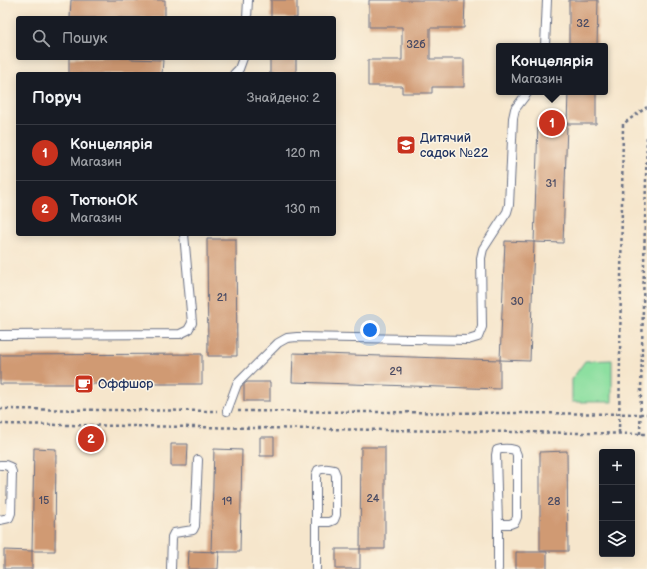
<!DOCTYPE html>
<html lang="uk">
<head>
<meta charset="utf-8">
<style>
	:root { --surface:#171b24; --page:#242831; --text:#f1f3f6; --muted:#9ea1a6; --line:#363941; --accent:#c8321e }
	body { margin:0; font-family:"Balsamiq Sans",sans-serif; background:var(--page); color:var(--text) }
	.controls { position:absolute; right:12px; bottom:12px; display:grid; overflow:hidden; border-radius:4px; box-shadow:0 2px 10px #0003 }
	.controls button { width:36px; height:36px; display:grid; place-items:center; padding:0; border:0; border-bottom:1px solid var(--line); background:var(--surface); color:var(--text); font:20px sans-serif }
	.you { position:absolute; left:370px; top:330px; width:14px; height:14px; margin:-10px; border:3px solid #fff; border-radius:50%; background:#1a73e8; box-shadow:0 0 0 6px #1a73e833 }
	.badge { display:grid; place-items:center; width:26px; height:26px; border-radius:50%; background:var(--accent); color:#fff; font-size:13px; font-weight:700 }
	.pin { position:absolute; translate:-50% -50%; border:2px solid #fff; box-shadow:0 1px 4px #0006 }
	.popup { position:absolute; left:496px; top:43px; width:112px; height:52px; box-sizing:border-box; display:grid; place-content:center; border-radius:4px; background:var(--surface); filter:drop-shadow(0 1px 3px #0005); font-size:13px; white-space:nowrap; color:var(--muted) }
	.popup b { font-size:15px; color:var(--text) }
	.popup::after { content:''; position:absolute; left:50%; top:100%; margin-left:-8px; border:8px solid transparent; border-top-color:var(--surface) }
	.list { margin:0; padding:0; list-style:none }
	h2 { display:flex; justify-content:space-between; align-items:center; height:52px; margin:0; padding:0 16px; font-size:17px }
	h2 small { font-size:13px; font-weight:400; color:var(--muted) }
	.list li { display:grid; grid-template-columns:26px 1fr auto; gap:12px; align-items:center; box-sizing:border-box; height:56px; padding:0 16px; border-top:1px solid var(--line) }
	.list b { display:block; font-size:15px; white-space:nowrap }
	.list p { margin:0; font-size:13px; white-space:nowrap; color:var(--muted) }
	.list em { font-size:13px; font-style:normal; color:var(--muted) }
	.icon { flex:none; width:22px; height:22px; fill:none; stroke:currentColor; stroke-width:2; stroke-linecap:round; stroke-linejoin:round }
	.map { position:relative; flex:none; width:647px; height:569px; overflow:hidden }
	.search { position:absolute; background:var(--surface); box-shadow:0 2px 10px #0003; left:16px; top:16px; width:320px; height:44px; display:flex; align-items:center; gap:10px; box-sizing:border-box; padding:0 14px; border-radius:4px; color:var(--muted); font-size:15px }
	.panel { position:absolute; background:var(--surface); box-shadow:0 2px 10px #0003; left:16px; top:72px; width:320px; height:164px; border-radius:4px }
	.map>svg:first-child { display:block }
</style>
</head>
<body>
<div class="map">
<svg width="647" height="569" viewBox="0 0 647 569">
	<rect width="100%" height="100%" fill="#fcf5e5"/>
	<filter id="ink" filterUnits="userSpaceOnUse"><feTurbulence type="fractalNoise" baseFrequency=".025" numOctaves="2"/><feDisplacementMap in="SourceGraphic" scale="8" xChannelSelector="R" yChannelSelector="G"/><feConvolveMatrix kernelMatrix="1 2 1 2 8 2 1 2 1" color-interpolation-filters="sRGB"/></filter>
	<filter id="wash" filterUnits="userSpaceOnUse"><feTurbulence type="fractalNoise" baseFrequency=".012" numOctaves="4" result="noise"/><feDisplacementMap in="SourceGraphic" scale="16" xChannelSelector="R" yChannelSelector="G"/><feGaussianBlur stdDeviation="0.9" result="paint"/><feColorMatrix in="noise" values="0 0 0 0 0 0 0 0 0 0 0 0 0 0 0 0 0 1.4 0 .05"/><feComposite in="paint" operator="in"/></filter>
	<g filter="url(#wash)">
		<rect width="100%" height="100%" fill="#f6e6cc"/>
		<path fill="#8ddfa0" stroke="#54877f" d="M612 360V402H572V379L585 361Z"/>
		<g id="blocks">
			<path fill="#d09a73" d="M71 0H165V18H70Z
				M271 0H297V18H271Z
				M369 0H465L464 28H430V59H464V87H432V93H402V86H368V60H402V27H369Z
				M569 0H598L597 46H569Z
				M69 58H130V59L163 60 162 74H69Z
				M270 58H296V74H270Z
				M568 92H596V124H567Z
				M538 123 567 124 563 243 534 242Z
				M207 239H236L237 356H208Z
				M505 241 534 242 530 361 500 360Z
				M293 353 500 360V389L292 382Z
				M202 354V384H0V355Z
				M247 382H270V401H244V384Z
				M101 432V445H82L81 433Z
				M260 437H274V456H260Z
				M171 444H188L187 466H171Z
				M361 447H385V549H360Z
				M34 448 56 449 55 551H32Z
				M214 449 242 450 240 552H211Z
				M567 451 568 551H540V452Z
				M336 549H360V569H336Z
				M4 550 32 551V569H4Z
				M189 551 219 552 218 569H188Z
				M516 552H547V569H516Z"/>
		</g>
	</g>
	<g filter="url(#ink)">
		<use href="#blocks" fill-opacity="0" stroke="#686f84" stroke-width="1"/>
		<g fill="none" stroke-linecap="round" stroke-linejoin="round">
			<defs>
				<path id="lane" d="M247 18 248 0
					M545 46 547 0
					M234 74 239 69 243 58
					M0 335 180 334 188 330 192 323 184 234
					M227 411 237 384 278 343 287 338 297 337 468 340 478 337 482 327 481 258 483 249 507 212 509 205 513 118 515 109 528 92
					M0 465H5L10 467 12 472 11 513 9 518 0 520
					M171 569 172 537 174 533 193 530 195 526 198 460
					M316 569V475L318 470C324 468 328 468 334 470L336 475V515L334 520 329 522H316
					M498 569V524L496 455 497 450C504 448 508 448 515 450L517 455V517L515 522 510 524H498"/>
			</defs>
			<use href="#lane" stroke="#686f84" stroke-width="10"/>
			<path stroke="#686f84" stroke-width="2.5" stroke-dasharray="3 3" stroke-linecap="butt" d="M0 409 217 411
				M238 411 647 414
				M0 424 647 434
				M619 433 623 124 647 107
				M640 434 647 137"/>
			<use href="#lane" stroke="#fff" stroke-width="8"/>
		</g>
	</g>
	<defs>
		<symbol id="school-square" viewBox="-11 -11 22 22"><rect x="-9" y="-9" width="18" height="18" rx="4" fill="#c8321e" stroke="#fcf5e5"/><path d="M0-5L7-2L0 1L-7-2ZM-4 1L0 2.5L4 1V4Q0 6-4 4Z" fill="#fff"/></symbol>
		<symbol id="cafe-square" viewBox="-11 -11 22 22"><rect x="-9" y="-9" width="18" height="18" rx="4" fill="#c8321e" stroke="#fcf5e5"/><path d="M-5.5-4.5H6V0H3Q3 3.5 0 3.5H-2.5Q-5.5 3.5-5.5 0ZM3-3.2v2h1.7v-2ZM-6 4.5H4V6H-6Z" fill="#fff"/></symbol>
	</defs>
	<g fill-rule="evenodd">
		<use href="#school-square" x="395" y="134" width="22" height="22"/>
		<use href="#cafe-square" x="73" y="373" width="22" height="22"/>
	</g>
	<g text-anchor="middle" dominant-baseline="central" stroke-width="3" stroke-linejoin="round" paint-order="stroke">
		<g font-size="11" fill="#484a63">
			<text x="583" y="23">32</text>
			<text x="416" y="44">32б</text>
			<text x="551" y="183">31</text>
			<text x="222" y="297">21</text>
			<text x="517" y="301">30</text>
			<text x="396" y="371">29</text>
			<text x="373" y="498">24</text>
			<text x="44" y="500">15</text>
			<text x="227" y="501">19</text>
			<text x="554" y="501">28</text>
		</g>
		<g font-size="13" fill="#1b2f5e" stroke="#fcf5e5" text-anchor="start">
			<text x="420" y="138">Дитячий<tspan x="420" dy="15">садок №22</tspan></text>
			<text x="98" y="384">Оффшор</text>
		</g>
	</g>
</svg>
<div class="controls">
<button>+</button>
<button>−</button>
<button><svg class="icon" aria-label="layers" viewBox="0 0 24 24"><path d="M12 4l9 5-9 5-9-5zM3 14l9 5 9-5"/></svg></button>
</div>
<div class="you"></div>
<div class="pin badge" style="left:552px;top:123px">1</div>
<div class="popup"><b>Концелярія</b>Магазин</div>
<div class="pin badge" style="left:91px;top:439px">2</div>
<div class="search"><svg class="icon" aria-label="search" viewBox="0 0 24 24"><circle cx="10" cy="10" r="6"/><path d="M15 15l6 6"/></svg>Пошук</div>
<section class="panel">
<h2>Поруч<small>Знайдено: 2</small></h2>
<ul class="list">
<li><span class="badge">1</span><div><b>Концелярія</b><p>Магазин</p></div><em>120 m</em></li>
<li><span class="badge">2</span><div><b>ТютюнОК</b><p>Магазин</p></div><em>130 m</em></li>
</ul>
</section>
</div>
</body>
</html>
